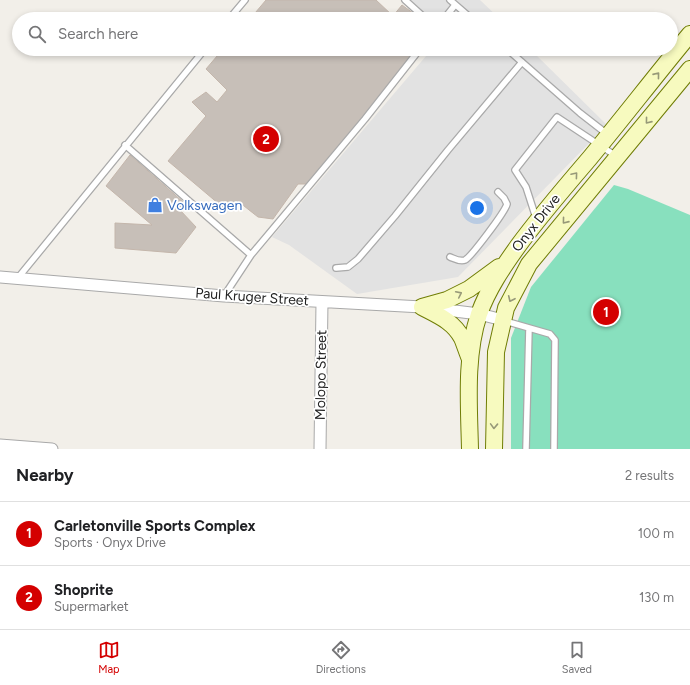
<!DOCTYPE html>
<html lang="en">
<head>
<meta charset="utf-8">
<style>
	:root { --surface:#fff; --page:#f6f6f6; --text:#202124; --muted:#757577; --line:#e0e0e0; --accent:#d40000 }
	body { margin:0; font-family:Figtree,sans-serif; background:var(--page); color:var(--text) }
	.you { position:absolute; left:477px; top:208px; width:14px; height:14px; margin:-10px; border:3px solid #fff; border-radius:50%; background:#1a73e8; box-shadow:0 0 0 6px #1a73e833 }
	.badge { display:grid; place-items:center; width:26px; height:26px; border-radius:50%; background:var(--accent); color:#fff; font-size:13px; font-weight:700 }
	.pin { position:absolute; translate:-50% -50%; border:2px solid #fff; box-shadow:0 1px 4px #0006 }
	.list { margin:0; padding:0; list-style:none }
	h2 { display:flex; justify-content:space-between; align-items:center; height:52px; margin:0; padding:0 16px; font-size:17px }
	h2 small { font-size:13px; font-weight:400; color:var(--muted) }
	.list li { display:grid; grid-template-columns:26px 1fr auto; gap:12px; align-items:center; box-sizing:border-box; height:64px; padding:0 16px; border-top:1px solid var(--line) }
	.list b { display:block; font-size:15px; white-space:nowrap }
	.list p { margin:0; font-size:13px; white-space:nowrap; color:var(--muted) }
	.list em { font-size:13px; font-style:normal; color:var(--muted) }
	.icon { flex:none; width:22px; height:22px; fill:none; stroke:currentColor; stroke-width:2; stroke-linecap:round; stroke-linejoin:round }
	.map { position:relative; flex:none; width:690px; height:449px; overflow:hidden }
	.search { position:absolute; background:var(--surface); box-shadow:0 2px 6px #0003; left:12px; right:12px; top:12px; height:44px; display:flex; align-items:center; gap:10px; box-sizing:border-box; padding:0 14px; border-radius:22px; color:var(--muted); font-size:15px }
	.sheet { height:180px; background:var(--surface) }
	nav { display:flex; justify-content:space-around; align-items:center; box-sizing:border-box; height:56px; border-top:1px solid var(--line); background:var(--surface); font-size:11px; color:var(--muted) }
	nav a { display:grid; justify-items:center; gap:2px }
	nav .on { color:var(--accent) }
	.map>svg:first-child { display:block }
</style>
</head>
<body>
<div class="map">
<svg width="690" height="449" viewBox="0 0 690 449">
	<rect width="100%" height="100%" fill="#f2efe9"/>
	<path fill="#88e0be" d="M614 185 628 189 690 215V449H511V338L531 287Z"/>
	<path fill="#e2e2e2" d="M408 0H480L500 19H427Z
		M432 49H530L607 125 458 277 357 294 289 245 272 237Z"/>
	<path fill="#c7bfb8" stroke="#c4b6ab" d="M266 0H376L393 16 402 5 421 19H250Z
		M223 49H418L309 184H298L273 219 258 217 239 202 226 210 168 161 206 116 192 102 206 92 217 102 227 90 206 69Z
		M130 155 183 202 179 209 196 227 176 253 115 248V223L152 225 106 186Z"/>
	<g fill="none" stroke-linecap="round" stroke-linejoin="round">
		<defs>
			<path id="lane" d="M405 0 426 19
				M450 0 472 19
				M229 19 245 0
				M444 19 455 5
				M507 49 580 113 607 134
				M125 145 251 255
				M536 218 526 187 515 170 557 117 616 156
				M450 257C455 259 460 262 465 260 471 257 505 212 507 204L504 198 498 192
				M336 268 348 267 358 259 395 216 448 150 522 62
				M17 279 205 49
				M224 296 251 255 365 119 420 49
				M505 321 550 334 555 340 554 449
				M526 449 529 328"/>
			<path id="street" d="M0 277 224 296 422 307 479 314 503 320
				M0 445 52 449
				M320 449 322 302"/>
			<path id="secondary" d="M422 307 447 300 469 289 499 267
				M422 307C437 315 453 321 462 338 465 345 467 352 470 359
				M470 449C469 405 465 356 479 314 488 289 503 267 518 246 540 216 565 187 589 159 623 118 656 75 690 34
				M494 449 496 352 506 308 529 264 690 69"/>
		</defs>
		<use href="#lane" stroke="#a9a9a9" stroke-width="8"/>
		<use href="#street" stroke="#a9a9a9" stroke-width="13"/>
		<use href="#secondary" stroke="#707d05" stroke-width="18"/>
		<use href="#lane" stroke="#fff" stroke-width="5.5"/>
		<use href="#street" stroke="#fff" stroke-width="11"/>
		<use href="#secondary" stroke="#f7fabf" stroke-width="16"/>
	</g>
	<defs><path id="oneway-chevron" d="M-2-3.5L2.5 0L-2 3.5" fill="none" stroke-width="1.6" stroke-linecap="round" stroke-linejoin="round"/></defs>
	<g stroke="#979978">
		<use href="#oneway-chevron" transform="translate(657 75) rotate(-51)"/>
		<use href="#oneway-chevron" transform="translate(648 121) rotate(129)"/>
		<use href="#oneway-chevron" transform="translate(575 175) rotate(-50)"/>
		<use href="#oneway-chevron" transform="translate(565 221) rotate(129)"/>
		<use href="#oneway-chevron" transform="translate(459 294) rotate(-26)"/>
		<use href="#oneway-chevron" transform="translate(511 299) rotate(115)"/>
		<use href="#oneway-chevron" transform="translate(494 426) rotate(92)"/>
	</g>
	<defs>
		<symbol id="shop-bare" viewBox="-9 -9 18 18"><path d="M-5-2.5h2.3a2.7 3.5 0 0 1 5.4 0H5L5.5 6h-11ZM-1.5-2.5h3a1.5 2.3 0 0 0-3 0Z" fill="#3f7fe0" stroke="#fff" stroke-width="2.5" paint-order="stroke"/></symbol>
	</defs>
	<g fill-rule="evenodd">
		<use href="#shop-bare" x="144" y="194" width="22" height="22"/>
	</g>
	<g text-anchor="middle" dominant-baseline="central" stroke-width="3.5" stroke-linejoin="round" paint-order="stroke">
		<g font-size="14" fill="#366cbe" stroke="#fff" text-anchor="start">
			<text x="167" y="205">Volkswagen</text>
		</g>
		<g font-size="14" fill="#222" stroke="#fff">
			<text transform="translate(536 223) rotate(-52)">Onyx Drive</text>
			<text transform="translate(252 297) rotate(4)">Paul Kruger Street</text>
			<text transform="translate(321 375) rotate(-89)">Molopo Street</text>
		</g>
	</g>
</svg>
<div class="you"></div>
<div class="pin badge" style="left:606px;top:312px">1</div>
<div class="pin badge" style="left:266px;top:139px">2</div>
<div class="search"><svg class="icon" aria-label="search" viewBox="0 0 24 24"><circle cx="10" cy="10" r="6"/><path d="M15 15l6 6"/></svg>Search here</div>
</div>
<section class="sheet">
<h2>Nearby<small>2 results</small></h2>
<ul class="list">
<li><span class="badge">1</span><div><b>Carletonville Sports Complex</b><p>Sports · Onyx Drive</p></div><em>100 m</em></li>
<li><span class="badge">2</span><div><b>Shoprite</b><p>Supermarket</p></div><em>130 m</em></li>
</ul>
</section>
<nav>
<a class="on"><svg class="icon" aria-label="map" viewBox="0 0 24 24"><path d="M3 6l6-2 6 2 6-2v14l-6 2-6-2-6 2zM9 4v14M15 6v14"/></svg>Map</a>
<a><svg class="icon" aria-label="directions" viewBox="0 0 24 24"><path d="M12 3l9 9-9 9-9-9zM9 14v-3h6M13 9l2 2-2 2"/></svg>Directions</a>
<a><svg class="icon" aria-label="saved" viewBox="0 0 24 24"><path d="M7 4h10v16l-5-4-5 4z"/></svg>Saved</a>
</nav>
</body>
</html>
